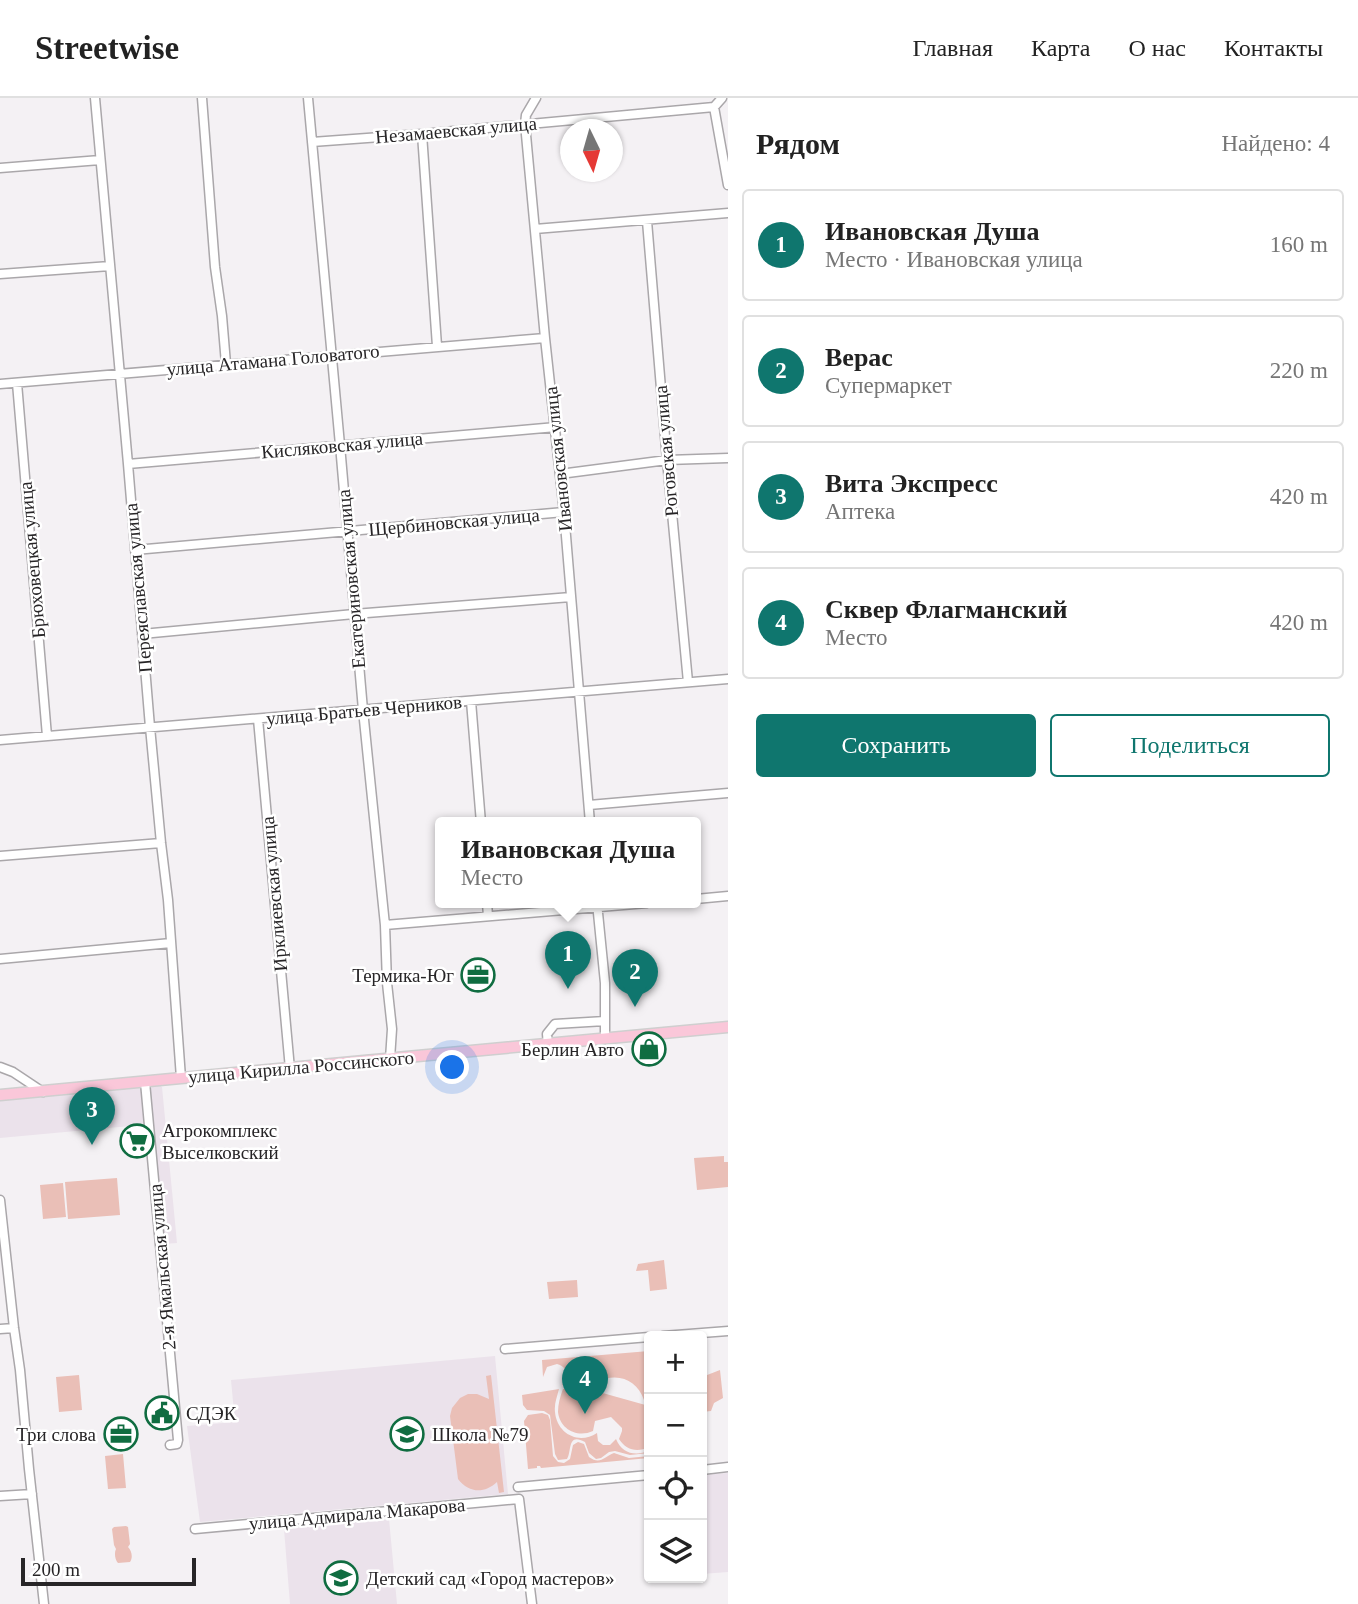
<!DOCTYPE html>
<html lang="ru">
<head>
<meta charset="utf-8">
<style>
	:root { --surface:#fff; --page:#f6f6f6; --text:#222; --muted:#767676; --line:#e0e0e0; --accent:#0f766e }
	body { margin:0; font-family:"Times New Roman",serif; background:var(--page); color:var(--text) }
	.controls { position:absolute; right:21px; bottom:21px; display:grid; overflow:hidden; border-radius:7px; box-shadow:0 2px 5px #0004 }
	.controls button { width:63px; height:63px; display:grid; place-items:center; padding:0; border:0; border-bottom:2px solid var(--line); background:var(--surface); color:var(--text); font:35px sans-serif }
	.compass { position:absolute; left:560px; top:21px; width:63px; height:63px; border-radius:50%; background:var(--surface); box-shadow:0 2px 5px #0004; rotate:175deg }
	.scale { position:absolute; left:21px; bottom:18px; width:175px; box-sizing:border-box; padding-left:7px; border:4px solid #272527; border-top:0; font-size:19px; line-height:24px; white-space:nowrap; color:#272527; -webkit-text-stroke:5px #fff; paint-order:stroke }
	.you { position:absolute; left:453px; top:970px; width:24px; height:24px; margin:-18px; border:5px solid #fff; border-radius:50%; background:#1a73e8; box-shadow:0 0 0 10px #1a73e833 }
	.badge { display:grid; place-items:center; width:46px; height:46px; border-radius:50%; background:var(--accent); color:#fff; font-size:23px; font-weight:700 }
	.pin { position:absolute; translate:-50% -58px; filter:drop-shadow(0 2px 4px #0008) }
	.pin::after { content:''; position:absolute; top:37px; width:24px; height:21px; background:inherit; clip-path:polygon(0 0,100% 0,50% 100%) }
	.popup { position:absolute; left:435px; top:719px; width:266px; height:91px; box-sizing:border-box; display:grid; place-content:center; border-radius:7px; background:var(--surface); filter:drop-shadow(0 2px 5px #0005); font-size:23px; white-space:nowrap; color:var(--muted) }
	.popup b { font-size:26px; color:var(--text) }
	.popup::after { content:''; position:absolute; left:50%; top:100%; margin-left:-14px; border:14px solid transparent; border-top-color:var(--surface) }
	.list { margin:0; padding:0; list-style:none }
	h2 { display:flex; justify-content:space-between; align-items:center; height:91px; margin:0; padding:0 28px; font-size:30px }
	h2 small { font-size:23px; font-weight:400; color:var(--muted) }
	.list li { display:grid; grid-template-columns:46px 1fr auto; gap:21px; align-items:center; box-sizing:border-box; height:112px; margin:0 14px 14px; padding:0 14px; border:2px solid var(--line); border-radius:7px }
	.list b { display:block; font-size:26px; white-space:nowrap }
	.list p { margin:0; font-size:23px; white-space:nowrap; color:var(--muted) }
	.list em { font-size:23px; font-style:normal; color:var(--muted) }
	.actions { display:flex; gap:14px; padding:21px 28px }
	.actions a { flex:1; padding:16px 0; border:2px solid var(--accent); border-radius:7px; text-align:center; font-size:24px; color:var(--accent) }
	.actions .main { background:var(--accent); color:#fff }
	.icon { flex:none; width:38px; height:38px; fill:none; stroke:currentColor; stroke-width:2; stroke-linecap:round; stroke-linejoin:round }
	.map { position:relative; flex:none; width:728px; height:1506px; overflow:hidden }
	header { display:flex; align-items:center; gap:42px; box-sizing:border-box; height:98px; padding:0 35px; background:var(--surface); border-bottom:2px solid var(--line) }
	header strong { font-size:33px }
	nav { display:flex; gap:38px; margin-inline-start:auto; font-size:24px }
	main { display:flex }
	aside { flex:1; background:var(--surface) }
	.map>svg:first-child { display:block }
</style>
</head>
<body>
<header>
<strong>Streetwise</strong>
<nav><a>Главная</a><a>Карта</a><a>О нас</a><a>Контакты</a></nav>
</header>
<main>
<div class="map">
<svg width="728" height="1506" viewBox="0 0 728 1506">
	<rect width="100%" height="100%" fill="#f4f1f4"/>
	<path fill="#ebe2eb" d="M159 987 162 989 177 1145 164 1146 152 1026 0 1040V1001Z
		M495 1258 508 1396 200 1424 187 1328 235 1324 231 1282Z
		M728 1375V1474L702 1476V1377Z
		M389 1421 397 1506H290L284 1431Z"/>
	<path fill="#eabfb7" d="M724 1058V1064H728V1089L697 1092 694 1060Z
		M117 1080 120 1117 68 1121 65 1084Z
		M63 1085 66 1119 43 1121 40 1087Z
		M664 1162 667 1191 650 1193 648 1172 636 1173 638 1166Z
		M577 1182 578 1199 549 1201 547 1184Z
		M649 1253V1304L644 1302C638 1285 623 1276 605 1281 600 1283 595 1287 590 1288 581 1289 571 1287 562 1287 570 1279 568 1269 557 1266L547 1269 543 1279 542 1262Z
		M720 1272 723 1300 714 1305 711 1313 702 1314V1279Z
		M79 1277 82 1312 59 1314 56 1279Z
		M491 1277 504 1394 499 1395 497 1384C484 1396 469 1395 458 1381L450 1318 452 1310 460 1300 468 1296H477L489 1301 486 1278Z
		M572 1290 599 1293V1294L649 1308V1349C637 1355 626 1352 619 1341L622 1333V1330L611 1319 595 1323 593 1333C578 1340 560 1332 558 1314 558 1306 560 1299 563 1291Z
		M559 1291C557 1299 554 1306 555 1314 557 1336 579 1347 597 1335L598 1343 603 1347H610L616 1341C622 1356 635 1358 649 1353V1355L630 1357 615 1353 609 1354 601 1360 596 1361 589 1355 585 1344C567 1334 572 1353 567 1361L558 1362 555 1356 550 1317 544 1313 527 1312 523 1307 522 1297Z
		M542 1315 548 1317 550 1322 553 1358 558 1364 564 1365 570 1361 573 1347 578 1344 584 1346 589 1359C600 1367 604 1359 614 1355L629 1360 649 1358V1360L541 1370 540 1368H537V1370L528 1371 524 1323 528 1317Z
		M123 1356 126 1390 108 1391 105 1358Z
		M126 1428 128 1429 130 1446 128 1449C132 1453 133 1460 130 1464L118 1465C115 1462 114 1455 116 1451L114 1447 112 1431 114 1429Z"/>
	<g fill="none" stroke-linecap="round" stroke-linejoin="round">
		<defs>
			<path id="minor" d="M95 0 128 366 150 629 161 745 168 802 181 980
				M202 0 215 169 222 218 226 266
				M308 0 340 347 363 612 385 827 387 885 392 931 390 961
				M536 0 526 17 525 26 545 240 564 414 590 725
				M714 9 728 87
				M422 36 437 248
				M312 44 422 36 714 9 722 0
				M0 70 100 62
				M647 123 667 362 688 584
				M535 131 728 115
				M0 176 110 168
				M17 285 47 638
				M0 286 545 240
				M128 366 556 329
				M560 376 667 362 728 360
				M135 452 564 414
				M142 536 354 516 571 499
				M471 603 481 725
				M258 621 290 971
				M0 642 728 581
				M589 707 728 695
				M0 758 161 745
				M696 801 728 798
				M487 805 488 818
				M597 805 605 885V941
				M385 827 647 805
				M0 861 171 845
				M548 947 547 936 555 926 605 923
				M0 969 13 974 43 994
				M145 984 178 1342 177 1346 170 1347
				M0 1102 14 1230 20 1272 29 1371 44 1506
				M0 1231 14 1230
				M663 1238 728 1233
				M505 1251 649 1239
				M702 1372 728 1369
				M518 1389 649 1377
				M0 1398 32 1396
				M195 1431 519 1401 532 1506"/>
			<path id="major" d="M0 997 728 929"/>
		</defs>
		<use href="#minor" stroke="#aaa7aa" stroke-width="11"/>
		<use href="#major" stroke="#cfcfcf" stroke-width="13"/>
		<use href="#minor" stroke="#fff" stroke-width="8"/>
		<use href="#major" stroke="#fac7d9" stroke-width="10"/>
	</g>
	<defs>
		<symbol id="office-ring" viewBox="-11 -11 22 22"><circle r="9.5" fill="#fff" stroke="#106d41" stroke-width="1.5"/><path d="M-6-3h4V-5.5h4V-3h4V5H-6ZM-1-4.5V-3h2v-1.5ZM-6 0V1H6V0Z" fill="#106d41"/></symbol>
		<symbol id="shop-ring" viewBox="-11 -11 22 22"><circle r="9.5" fill="#fff" stroke="#106d41" stroke-width="1.5"/><path d="M-5-2.5h2.3a2.7 3.5 0 0 1 5.4 0H5L5.5 6h-11ZM-1.5-2.5h3a1.5 2.3 0 0 0-3 0Z" fill="#106d41"/></symbol>
		<symbol id="supermarket-ring" viewBox="-11 -11 22 22"><circle r="9.5" fill="#fff" stroke="#106d41" stroke-width="1.5"/><path d="M-6-5.5h2.5l.6 2H6L4.5 2H-2.5L-4.4-4H-6ZM-1.5 3.2a1.3 1.3 0 1 0 .1 0ZM3 3.2a1.3 1.3 0 1 0 .1 0Z" fill="#106d41"/></symbol>
		<symbol id="civic-ring" viewBox="-11 -11 22 22"><circle r="9.5" fill="#fff" stroke="#106d41" stroke-width="1.5"/><path d="M-.6-6.5H3V-4.5H.6V-3L4-1V1h2V6H-6V1h2V-1L-.6-3ZM-1.2 2.5V6h2.4V2.5Z" fill="#106d41"/></symbol>
		<symbol id="school-ring" viewBox="-11 -11 22 22"><circle r="9.5" fill="#fff" stroke="#106d41" stroke-width="1.5"/><path d="M0-5L7-2L0 1L-7-2ZM-4 1L0 2.5L4 1V4Q0 6-4 4Z" fill="#106d41"/></symbol>
	</defs>
	<g fill-rule="evenodd">
		<use href="#office-ring" x="459" y="858" width="38" height="38"/>
		<use href="#shop-ring" x="630" y="932" width="38" height="38"/>
		<use href="#supermarket-ring" x="118" y="1024" width="38" height="38"/>
		<use href="#civic-ring" x="143" y="1296" width="38" height="38"/>
		<use href="#office-ring" x="102" y="1317" width="38" height="38"/>
		<use href="#school-ring" x="388" y="1317" width="38" height="38"/>
		<use href="#school-ring" x="322" y="1461" width="38" height="38"/>
	</g>
	<g text-anchor="middle" dominant-baseline="central" stroke-width="5" stroke-linejoin="round" paint-order="stroke">
		<g font-size="19" fill="#272527" stroke="#fff">
			<text transform="translate(456 32) rotate(-5)">Незамаевская улица</text>
			<text transform="translate(273 262) rotate(-5)">улица Атамана Головатого</text>
			<text transform="translate(342 347) rotate(-5)">Кисляковская улица</text>
			<text transform="translate(666 353) rotate(-95)">Роговская улица</text>
			<text transform="translate(558 361) rotate(-96)">Ивановская улица</text>
			<text transform="translate(454 424) rotate(-5)">Щербиновская улица</text>
			<text transform="translate(32 462) rotate(-95)">Брюховецкая улица</text>
			<text transform="translate(351 481) rotate(-95)">Екатериновская улица</text>
			<text transform="translate(138 490) rotate(-95)">Переяславская улица</text>
			<text transform="translate(364 612) rotate(-5)">улица Братьев Черников</text>
			<text transform="translate(274 796) rotate(-95)">Ирклиевская улица</text>
			<text transform="translate(301 969) rotate(-5)">улица Кирилла Россинского</text>
			<text transform="translate(162 1169) rotate(-95)">2-я Ямальская улица</text>
			<text transform="translate(357 1416) rotate(-5)">улица Адмирала Макарова</text>
		</g>
		<g font-size="19" fill="#272527" stroke="#fff" text-anchor="start">
			<text x="454" y="877" text-anchor="end">Термика-Юг</text>
			<text x="624" y="951" text-anchor="end">Берлин Авто</text>
			<text x="162" y="1032">Агрокомплекс<tspan x="162" dy="22">Выселковский</tspan></text>
			<text x="186" y="1315">СДЭК</text>
			<text x="96" y="1336" text-anchor="end">Три слова</text>
			<text x="432" y="1336">Школа №79</text>
			<text x="366" y="1480">Детский сад «Город мастеров»</text>
		</g>
	</g>
</svg>
<div class="controls">
<button>+</button>
<button>−</button>
<button><svg class="icon" aria-label="locate" viewBox="0 0 24 24"><circle cx="12" cy="12" r="6"/><path d="M12 2v4M12 18v4M2 12h4M18 12h4"/></svg></button>
<button><svg class="icon" aria-label="layers" viewBox="0 0 24 24"><path d="M12 4l9 5-9 5-9-5zM3 14l9 5 9-5"/></svg></button>
</div>
<svg class="compass" viewBox="-18 -18 36 36"><path d="M0-13l5 13h-10z" fill="#e53935"/><path d="M0 13l5-13h-10z" fill="#767676"/></svg>
<div class="scale">200 m</div>
<div class="you"></div>
<div class="pin badge" style="left:568px;top:891px">1</div>
<div class="popup"><b>Ивановская Душа</b>Место</div>
<div class="pin badge" style="left:635px;top:909px">2</div>
<div class="pin badge" style="left:92px;top:1047px">3</div>
<div class="pin badge" style="left:585px;top:1316px">4</div>
</div>
<aside>
<h2>Рядом<small>Найдено: 4</small></h2>
<ul class="list">
<li><span class="badge">1</span><div><b>Ивановская Душа</b><p>Место · Ивановская улица</p></div><em>160 m</em></li>
<li><span class="badge">2</span><div><b>Верас</b><p>Супермаркет</p></div><em>220 m</em></li>
<li><span class="badge">3</span><div><b>Вита Экспресс</b><p>Аптека</p></div><em>420 m</em></li>
<li><span class="badge">4</span><div><b>Сквер Флагманский</b><p>Место</p></div><em>420 m</em></li>
</ul>
<div class="actions"><a class="main">Сохранить</a><a>Поделиться</a></div>
</aside>
</main>
</body>
</html>
